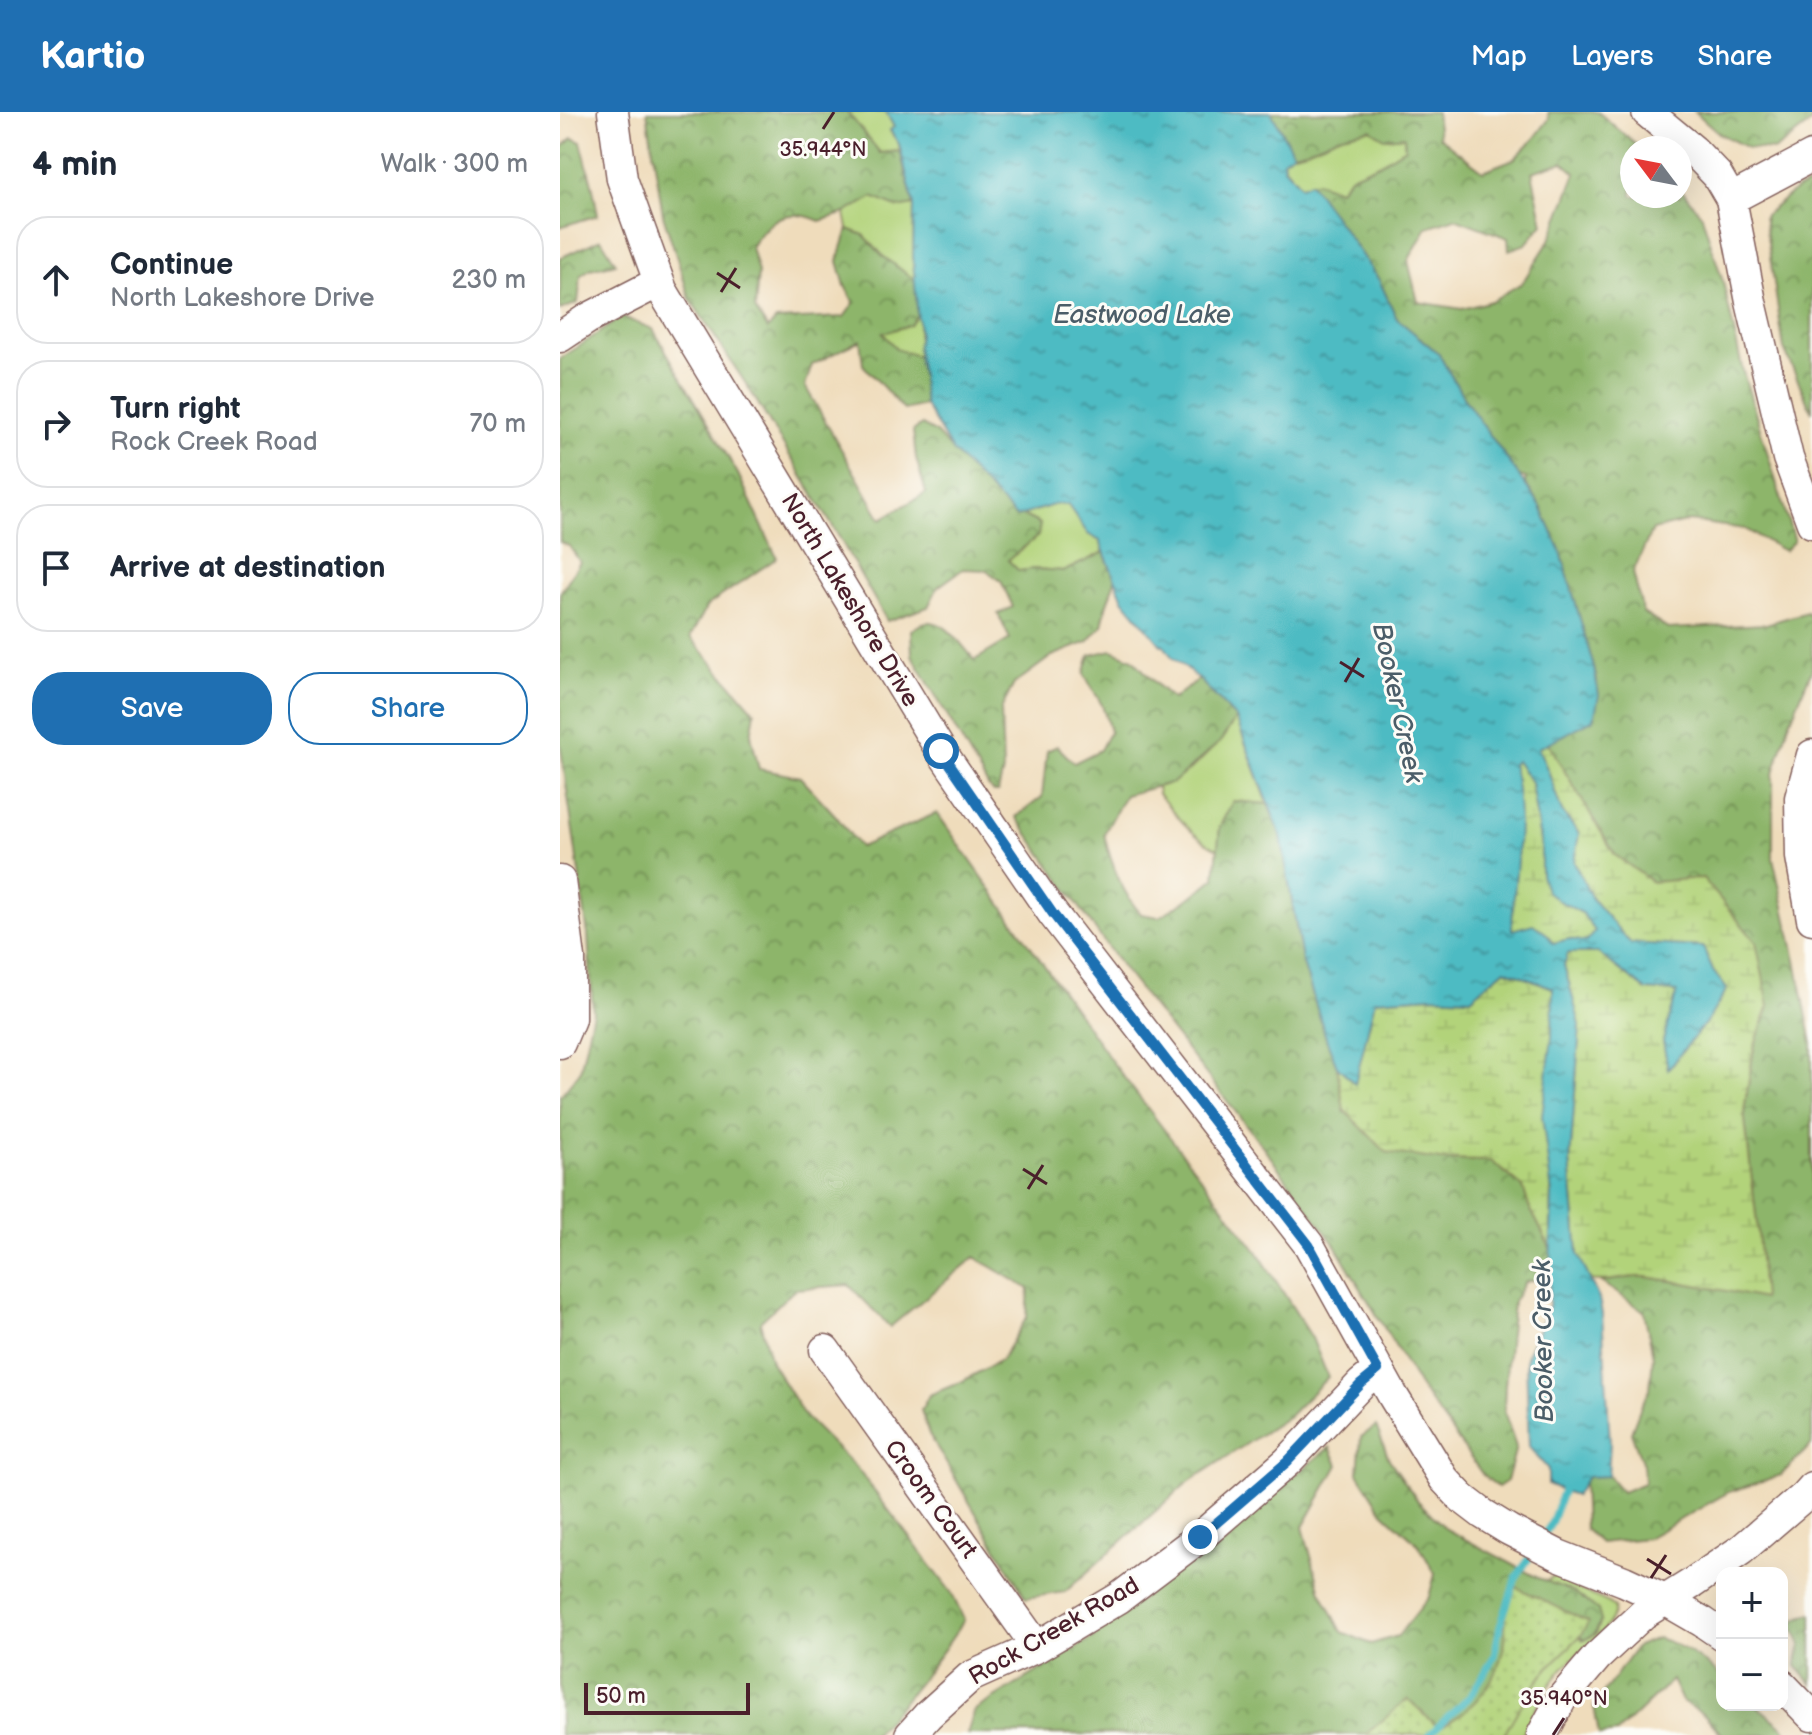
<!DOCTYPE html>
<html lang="en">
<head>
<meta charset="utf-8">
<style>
	:root { --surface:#fff; --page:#f6f6f7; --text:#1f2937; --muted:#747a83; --line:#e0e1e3; --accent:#1f6fb2 }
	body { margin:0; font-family:"Balsamiq Sans",sans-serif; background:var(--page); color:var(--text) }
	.controls { position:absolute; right:24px; bottom:24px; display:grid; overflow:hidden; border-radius:16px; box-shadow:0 8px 32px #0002 }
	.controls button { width:72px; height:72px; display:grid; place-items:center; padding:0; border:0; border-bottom:2px solid var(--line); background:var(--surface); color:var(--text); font:40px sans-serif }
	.compass { position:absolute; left:1060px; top:24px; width:72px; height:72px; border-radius:50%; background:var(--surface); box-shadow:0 8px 32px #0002; rotate:302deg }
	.scale { position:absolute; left:24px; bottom:20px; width:166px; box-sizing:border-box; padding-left:8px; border:4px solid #4a1f2b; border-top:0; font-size:22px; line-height:28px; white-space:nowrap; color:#4a1f2b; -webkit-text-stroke:6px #fdfcf7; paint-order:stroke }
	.stop { position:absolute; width:24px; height:24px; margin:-18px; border:6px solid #1f6fb2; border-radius:50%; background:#fff }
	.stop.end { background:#1f6fb2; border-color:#fff; box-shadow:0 2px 8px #0008 }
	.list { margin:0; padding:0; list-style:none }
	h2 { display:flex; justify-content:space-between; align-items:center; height:104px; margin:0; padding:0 32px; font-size:34px }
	h2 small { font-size:26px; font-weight:400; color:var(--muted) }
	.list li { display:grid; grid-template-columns:52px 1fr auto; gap:24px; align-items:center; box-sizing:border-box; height:128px; margin:0 16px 16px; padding:0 16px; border:2px solid var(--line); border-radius:32px }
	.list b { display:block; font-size:30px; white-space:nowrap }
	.list p { margin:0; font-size:26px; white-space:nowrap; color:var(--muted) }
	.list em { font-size:26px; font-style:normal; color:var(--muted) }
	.actions { display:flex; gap:16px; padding:24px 32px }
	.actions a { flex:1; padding:18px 0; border:2px solid var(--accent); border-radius:32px; text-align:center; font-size:28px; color:var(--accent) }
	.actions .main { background:var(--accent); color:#fff }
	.icon { flex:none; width:44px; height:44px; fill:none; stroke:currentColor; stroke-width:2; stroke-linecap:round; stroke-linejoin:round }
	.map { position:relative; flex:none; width:1252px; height:1623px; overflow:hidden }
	header { display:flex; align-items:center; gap:48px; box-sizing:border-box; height:112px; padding:0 40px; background:var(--accent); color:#fff }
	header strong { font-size:38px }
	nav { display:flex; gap:44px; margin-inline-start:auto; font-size:28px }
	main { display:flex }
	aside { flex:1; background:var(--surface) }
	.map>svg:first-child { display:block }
</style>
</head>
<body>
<header>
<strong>Kartio</strong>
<nav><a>Map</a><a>Layers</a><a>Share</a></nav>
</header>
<main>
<aside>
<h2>4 min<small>Walk · 300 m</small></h2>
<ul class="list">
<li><svg class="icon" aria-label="ahead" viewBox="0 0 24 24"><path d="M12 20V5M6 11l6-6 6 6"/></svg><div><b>Continue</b><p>North Lakeshore Drive</p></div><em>230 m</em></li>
<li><svg class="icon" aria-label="right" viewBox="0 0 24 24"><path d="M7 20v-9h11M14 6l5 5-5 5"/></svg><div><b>Turn right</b><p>Rock Creek Road</p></div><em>70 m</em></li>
<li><svg class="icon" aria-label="arrive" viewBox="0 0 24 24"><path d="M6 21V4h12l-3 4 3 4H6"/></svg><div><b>Arrive at destination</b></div></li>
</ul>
<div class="actions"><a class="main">Save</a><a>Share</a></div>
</aside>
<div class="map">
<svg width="1252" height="1623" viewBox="0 0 1252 1623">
	<defs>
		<pattern id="forest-crowns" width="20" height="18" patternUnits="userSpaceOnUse" patternTransform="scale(2)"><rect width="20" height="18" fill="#8db56a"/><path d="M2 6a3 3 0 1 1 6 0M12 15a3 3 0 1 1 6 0" fill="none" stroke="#759357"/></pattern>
		<pattern id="wetland-marsh" width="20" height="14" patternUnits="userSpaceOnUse" patternTransform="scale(2)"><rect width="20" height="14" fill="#b2d37a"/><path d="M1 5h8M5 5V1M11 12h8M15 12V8" fill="none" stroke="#9bb56a"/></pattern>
		<pattern id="park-dots" width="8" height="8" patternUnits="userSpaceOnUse" patternTransform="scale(2)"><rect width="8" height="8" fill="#b2d37a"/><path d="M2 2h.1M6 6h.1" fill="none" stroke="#9bb56a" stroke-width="1.8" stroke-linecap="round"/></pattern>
		<pattern id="water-ripples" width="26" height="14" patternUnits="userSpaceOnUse" patternTransform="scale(2)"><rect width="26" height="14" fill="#4dbbc3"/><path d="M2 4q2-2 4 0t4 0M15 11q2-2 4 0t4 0" fill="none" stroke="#42979f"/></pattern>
	</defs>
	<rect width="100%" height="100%" fill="#fdfcf7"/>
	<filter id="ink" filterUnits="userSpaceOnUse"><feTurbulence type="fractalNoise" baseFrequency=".0125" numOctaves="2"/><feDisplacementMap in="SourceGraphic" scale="16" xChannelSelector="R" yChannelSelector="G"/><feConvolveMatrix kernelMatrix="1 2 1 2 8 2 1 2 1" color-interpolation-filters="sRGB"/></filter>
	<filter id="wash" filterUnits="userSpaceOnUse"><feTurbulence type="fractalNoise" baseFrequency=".006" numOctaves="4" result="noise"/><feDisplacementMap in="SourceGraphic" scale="32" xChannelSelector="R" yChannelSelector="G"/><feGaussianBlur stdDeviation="1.8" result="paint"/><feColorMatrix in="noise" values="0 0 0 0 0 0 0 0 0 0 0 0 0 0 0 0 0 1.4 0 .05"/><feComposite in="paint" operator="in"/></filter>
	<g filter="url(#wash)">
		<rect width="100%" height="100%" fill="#efdcbb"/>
		<path fill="#b2d37a" stroke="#7e7952" stroke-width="2" d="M287 0H326L334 15 330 19 339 32 340 39 320 41Z
			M810 17 825 26 844 24 845 36 819 52 791 64 779 78C765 73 755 68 741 74L724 54 723 48 733 41 746 38 782 22Z
			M313 85 338 95 354 93 353 148 355 168 324 145 304 123 288 117 285 101Z
			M358 202C359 216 356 231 360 245L336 237 322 221 350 213Z
			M496 392 508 393 528 422 540 429 544 440 505 459 474 457 459 459 447 448 464 436 480 412 462 403Z
			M676 606 708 692 673 689 660 714 658 737C632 726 616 702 598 682L597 675C629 666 658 633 676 606Z
			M994 1463 1014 1475 1049 1491 1055 1496C1053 1518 1021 1537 1006 1553 988 1573 974 1598 962 1623H914L1006 1513 1023 1528 1036 1522 1041 1509 1014 1480 986 1470Z"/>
		<path fill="url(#forest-crowns)" stroke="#6c6a4a" stroke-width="2" fill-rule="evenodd" d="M87 0H287L320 41 340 39 354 93 338 96 313 85 285 101 260 109C226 94 210 106 191 135L198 161 195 197 208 217 216 208 284 205 294 191 285 174 278 149 288 117 304 123 324 145 355 168 358 202 350 213 323 221 336 237 360 245 365 293 344 298 303 253 300 228 252 253 245 274 321 407 366 381 356 346 353 319 362 313 375 320 456 405 462 403 480 412 478 424 448 448 459 459 474 457 505 459 544 440 555 468 546 495 542 514 528 530 492 544 454 572 441 597 443 659 438 680H433L428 674 352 543 351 518C355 516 359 513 363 511 385 504 402 535 415 548L450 527 438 502 453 495 441 469 426 458 403 457 378 475 368 495 327 509 275 418 188 275 130 187 103 103Z
			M711 0H876L879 25 923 59 954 47 974 27 989 7 988 0H1038L1080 36H1072V84H1120V76L1142 104 1163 170 1183 260 1234 429 1224 439 1185 417 1129 409 1092 418 1073 460 1083 501 1108 517 1206 512 1247 500 1252 507V557L1229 612 1213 664V746L1237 853 1252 932V1332L1221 1363 1169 1380 1087 1426 1040 1431 1025 1417 1023 1371 1027 1365 1048 1364 1062 1380 1084 1371 1083 1353 1071 1320 1081 1294 1090 1277 1093 1244 1084 1199 1041 1170 1081 1164 1154 1176 1202 1186 1198 1121 1184 999 1194 935 1209 894 1143 766 1092 770 1055 743 987 630 1026 611 1037 569 1034 556 1001 440 981 395 965 371 966 366 959 364 905 288 878 241 837 207 819 168 750 70H758L779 78 791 64 819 52 845 36 844 24 825 26 810 17 782 23 746 38 733 41ZM1003 50 1016 61 990 128 962 171 931 189 902 197 858 190 848 149 867 115 895 106 948 126 949 138 966 132 983 112 972 60Z
			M1135 0H1252V10L1215 38 1188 36 1160 22Z
			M12 26 21 30 33 76 38 103 0 115V38Z
			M1252 72V300L1224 237 1204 104 1237 77Z
			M41 127 56 151 30 157 21 163 18 191 0 198V146Z
			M62 205 93 217 178 362 217 446 148 493 130 525 195 600 191 623 199 657 240 665 275 703 300 735 377 701 550 947 697 1139 752 1226 768 1265 729 1304 627 1371 505 1480 466 1486 369 1322 361 1298 369 1283 401 1270 441 1248 467 1205 469 1177 415 1145 330 1215 289 1173 235 1177 200 1210 211 1250 245 1305 298 1358 391 1480 404 1508C377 1550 347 1587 313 1623H0V984L20 959 33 900 28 823 0 630V481L20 450 9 434 0 430V247Z
			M552 538 573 547 599 575 613 587 639 567 676 606 660 630 614 670 565 683 544 722C551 752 561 780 581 802L599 805 630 786 655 766 660 714 673 689 708 692 721 724 742 848 767 929 777 954 785 998 880 1048 931 1049 963 1075 969 1094 991 1137 990 1165 965 1170 953 1190 945 1274 944 1299 956 1335 947 1369 938 1375 923 1363 859 1274 775 1133 701 1032 564 858 456 705 482 685 487 639 497 634 514 651 540 638 550 619 542 593 524 562 530 543Z
			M816 1314 829 1347 858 1389 886 1417 978 1466 1014 1480 1038 1498 1041 1509 1035 1522 1024 1528 1006 1513 914 1623 407 1622 415 1598 535 1524 770 1335 778 1353 743 1415 760 1477 782 1520 811 1532 838 1524 869 1485 875 1462 859 1433 823 1400 798 1361 801 1325Z
			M1251 1501 1252 1502V1572L1236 1554 1241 1533 1233 1514 1237 1507Z
			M1097 1526C1123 1533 1142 1548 1162 1565V1593H1196L1224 1616 1229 1623H1162L1146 1604 1122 1589 1112 1568 1057 1621 1039 1623 1034 1594 1077 1534Z"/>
		<path fill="url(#wetland-marsh)" stroke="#7e7952" stroke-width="2" d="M987 630 1055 743 1092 770 1143 766 1196 830 1209 894 1194 935 1184 999 1198 1121 1203 1187C1164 1178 1125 1170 1086 1165 1067 1163 1049 1172 1030 1168L1018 1142 1010 1049 1020 913 1004 853 1008 840 1038 841 1086 878 1118 880 1103 929 1108 956 1148 908 1167 877 1153 859 1143 835 1071 832 1032 787 1013 749 1019 721 1002 700 988 659 978 636Z
			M956 649 971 670 981 735V763L999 789 1022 801 1036 820 1026 830 1009 827 993 832 987 822 952 819V651Z
			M945 857 993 876 991 1137 969 1094 963 1075 931 1049 880 1048 826 1040 784 998 777 954 795 971 815 888 871 884 911 886Z"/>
		<path fill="url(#park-dots)" stroke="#7e7952" stroke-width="2" d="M956 1475 1028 1510C1021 1528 1003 1539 991 1553 972 1575 957 1598 944 1623H805L848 1587 879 1616C914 1598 938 1569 945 1530 946 1521 944 1513 946 1505 948 1495 953 1484 956 1475Z"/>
		<path fill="url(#water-ripples)" stroke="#4c6d77" stroke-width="2" fill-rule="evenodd" d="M326 0H711L733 41 723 48 724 55 741 74 750 70 819 168 837 207 878 241 905 288 981 395 1001 440 1034 556 1039 583 1034 607 978 636 988 659 1002 700 1019 722 1014 750 1032 787 1070 831 1143 835 1153 859 1167 877 1148 908 1108 957 1103 929 1117 880 1086 878 1038 841H1008L1004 853 1020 913 1010 1049 1018 1142 1039 1187 1042 1202 1050 1330 1048 1364 1027 1365 1015 1384 988 1372V1357L969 1335 966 1245 989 1195 992 1082 982 1004 992 925 993 876 945 857 911 886 871 884 815 888 795 972 777 954 767 929 742 848 721 724 676 606 639 567 612 545 603 532 601 533 563 487 540 429 528 422 508 393 496 392 456 405 393 340 365 293 357 235 359 222 353 148 354 93 339 32 330 18 334 15ZM956 649 971 670 981 735V763L986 779 999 789 1022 801 1035 819 1026 830 1009 827 993 831 987 822 973 812 952 818C953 763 967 706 952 652Z"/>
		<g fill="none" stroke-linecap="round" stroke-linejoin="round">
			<path stroke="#4dbbc3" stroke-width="7" d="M981 1427 991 1412 1005 1372
				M869 1623 910 1584 924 1562 934 1544 940 1514 956 1466 975 1437"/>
		</g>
	</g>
	<g filter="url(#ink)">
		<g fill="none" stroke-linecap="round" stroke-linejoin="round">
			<defs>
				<path id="minor" d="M53 0 62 67 102 178 381 639 493 802 749 1133 833 1284 884 1367 902 1386 923 1402 949 1418 998 1443 1064 1469 1105 1488 1143 1510 1162 1523
					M1087 0 1133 38 1157 63 1171 87 1191 190 1228 346 1252 411
					M1171 87 1252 44
					M0 225 27 207 99 170
					M1252 643 1240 686 1241 745 1252 807
					M0 769 10 846V907L0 931
					M265 1238 477 1535
					M1222 1573 1252 1604
					M350 1623 368 1603 410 1565 477 1535 559 1486 640 1425 727 1350 801 1272 818 1258
					M982 1623 1002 1586 1037 1545 1083 1502 1131 1472 1181 1438 1244 1384 1252 1375"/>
			</defs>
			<use href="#minor" stroke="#84615d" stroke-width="33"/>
			<use href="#minor" stroke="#fff" stroke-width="30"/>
		</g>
	</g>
	<g fill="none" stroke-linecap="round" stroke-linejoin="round" filter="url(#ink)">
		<path stroke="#1f6fb2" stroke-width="10" d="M381 639 493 802 749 1133 818 1258 801 1272 727 1350 640 1425"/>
	</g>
	<path fill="none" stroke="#4a1f2b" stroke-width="3" d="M263 17 274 0M157 161 180 176M161 180 176 156M780 550 804 565M785 570 799 546M463 1057 487 1072M468 1077 483 1053M1087 1447 1111 1462M1091 1466 1106 1443M993 1623 1004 1606"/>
	<g text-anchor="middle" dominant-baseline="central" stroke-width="6" stroke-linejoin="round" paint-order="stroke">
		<g font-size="24" fill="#4a1f2b" stroke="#fdfcf7">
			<text transform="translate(290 488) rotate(59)">North Lakeshore Drive</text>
			<text transform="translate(371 1387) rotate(54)">Croom Court</text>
			<text transform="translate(494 1519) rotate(-30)">Rock Creek Road</text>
		</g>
		<g font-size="26" font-style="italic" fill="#4b5d68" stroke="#fdfcf7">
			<text x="582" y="203">Eastwood Lake</text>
			<text transform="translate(837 591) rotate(78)">Booker Creek</text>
			<text transform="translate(984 1229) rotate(-91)">Booker Creek</text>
		</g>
	</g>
	<g font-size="20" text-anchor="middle" fill="#4a1f2b" stroke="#fdfcf7" stroke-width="6" stroke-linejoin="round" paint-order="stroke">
		<text x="263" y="44">35.944°N</text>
		<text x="1004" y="1593">35.940°N</text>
	</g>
</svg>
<div class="controls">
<button>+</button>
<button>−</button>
</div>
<svg class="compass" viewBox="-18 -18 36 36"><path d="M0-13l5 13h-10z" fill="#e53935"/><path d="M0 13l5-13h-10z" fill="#747a83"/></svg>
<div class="scale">50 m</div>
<div class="stop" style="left:381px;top:639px"></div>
<div class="stop end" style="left:640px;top:1425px"></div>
</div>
</main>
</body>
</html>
